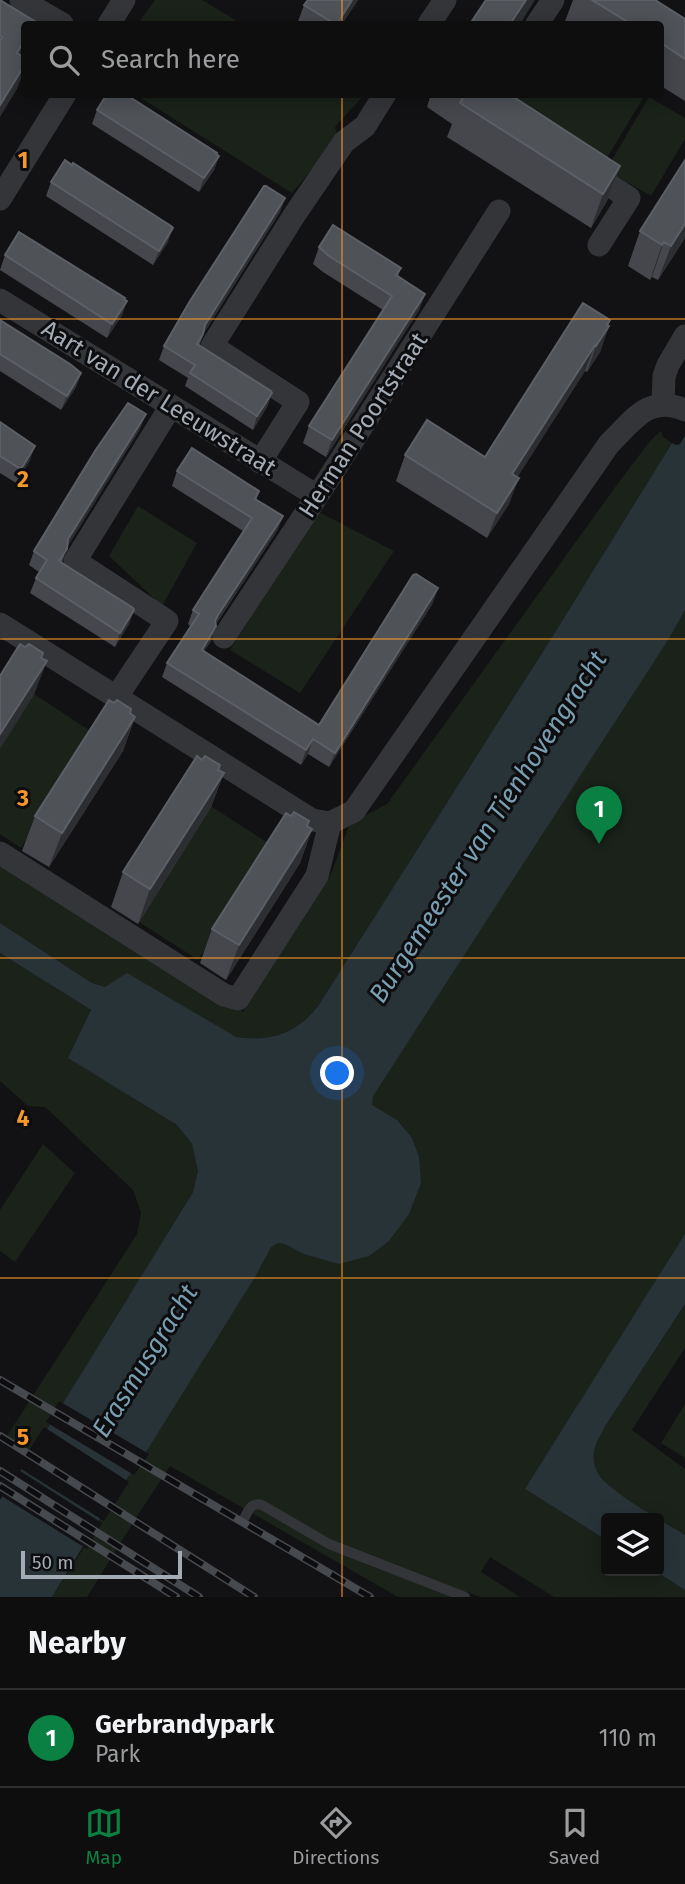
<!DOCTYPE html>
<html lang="en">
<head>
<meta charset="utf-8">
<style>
	:root { --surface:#0e0e0f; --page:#1c1c1d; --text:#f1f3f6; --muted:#9b9c9e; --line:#2e2e2f; --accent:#0b8043 }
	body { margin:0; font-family:"Fira Sans",sans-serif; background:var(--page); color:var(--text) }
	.controls { position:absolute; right:21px; bottom:21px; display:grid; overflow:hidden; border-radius:7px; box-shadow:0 4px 18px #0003 }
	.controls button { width:63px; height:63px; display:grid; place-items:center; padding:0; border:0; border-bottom:2px solid var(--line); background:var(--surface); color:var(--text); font:35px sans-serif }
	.scale { position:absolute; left:21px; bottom:18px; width:161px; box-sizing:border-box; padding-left:7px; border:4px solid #a3abb5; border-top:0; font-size:19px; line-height:24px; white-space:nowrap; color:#a3abb5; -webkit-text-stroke:5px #0d0d0f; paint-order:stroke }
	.you { position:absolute; left:338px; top:1074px; width:24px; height:24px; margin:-18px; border:5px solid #fff; border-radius:50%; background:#1a73e8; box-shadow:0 0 0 10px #1a73e833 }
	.badge { display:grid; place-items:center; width:46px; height:46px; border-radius:50%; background:var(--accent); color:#fff; font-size:23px; font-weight:700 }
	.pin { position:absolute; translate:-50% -58px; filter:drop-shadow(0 2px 4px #0008) }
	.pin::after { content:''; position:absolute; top:37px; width:24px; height:21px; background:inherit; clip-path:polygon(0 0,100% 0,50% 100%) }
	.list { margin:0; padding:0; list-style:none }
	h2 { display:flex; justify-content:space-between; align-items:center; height:91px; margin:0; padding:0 28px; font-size:30px }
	h2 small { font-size:23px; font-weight:400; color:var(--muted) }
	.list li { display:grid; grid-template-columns:46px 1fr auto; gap:21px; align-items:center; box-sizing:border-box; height:98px; padding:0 28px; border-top:2px solid var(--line) }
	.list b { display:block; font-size:26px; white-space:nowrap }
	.list p { margin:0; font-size:23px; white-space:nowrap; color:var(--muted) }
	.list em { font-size:23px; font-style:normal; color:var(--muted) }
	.icon { flex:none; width:38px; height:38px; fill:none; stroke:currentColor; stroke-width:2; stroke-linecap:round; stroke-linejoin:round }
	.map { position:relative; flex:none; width:685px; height:1597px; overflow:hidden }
	.search { position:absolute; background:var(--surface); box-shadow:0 4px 18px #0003; left:21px; right:21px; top:21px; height:77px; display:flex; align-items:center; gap:18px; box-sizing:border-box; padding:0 24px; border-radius:7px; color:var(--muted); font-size:26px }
	.sheet { height:189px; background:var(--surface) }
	nav { display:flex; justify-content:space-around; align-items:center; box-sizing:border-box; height:98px; border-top:2px solid var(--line); background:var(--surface); font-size:19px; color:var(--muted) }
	nav a { display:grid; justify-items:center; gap:4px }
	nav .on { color:var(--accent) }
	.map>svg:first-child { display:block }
</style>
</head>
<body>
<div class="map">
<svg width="685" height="1597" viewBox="0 0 685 1597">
	<rect width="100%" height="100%" fill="#121214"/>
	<path fill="#1a221a" d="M155 0H202L242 24H138Z
		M507 94 645 95 602 166Z
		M136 95H364L335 127 337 133 336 140 292 193Z
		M649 97 685 118V139L651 196 606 170Z
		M661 431 663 437 672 443 554 634 318 1006C297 1034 269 1042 236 1037L114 983 105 987 92 983 0 923V859L243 1012 331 874 350 823 387 804 616 486 650 441Z
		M138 506 197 543 162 606 109 556Z
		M317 511 394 551 300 693 230 650Z
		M685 577V1253L531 1493 606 1540V1571H655L685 1590V1597H554L490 1557 481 1572 520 1597H480L467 1592 464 1597H398L170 1466 136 1518 87 1597H52L81 1552 343 1111Z
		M31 692 95 734 21 848 0 834V741Z
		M209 805 271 845 198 960 136 920Z
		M0 953 91 1010 69 1058 177 1125 192 1144 198 1171 193 1192 33 1452 7 1436 137 1234 141 1213 133 1190 45 1107 28 1106 0 1081Z
		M43 1144 75 1173 15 1262 0 1251V1210Z
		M685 1304V1348L632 1430 685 1469V1535C660 1519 625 1501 603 1480 598 1475 595 1468 594 1461 592 1448 600 1436 606 1425Z
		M685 1404V1458L661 1443Z"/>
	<path fill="#283338" d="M685 436V610L666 643 373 1096 372 1105 397 1120 412 1138 419 1157 421 1183 409 1214 389 1241 369 1256 339 1264 304 1254 285 1244 278 1243 271 1247 255 1277 146 1452 111 1501 52 1597H0V1500L33 1452 193 1192 198 1171 192 1144 177 1125 68 1058 91 1010 0 953V923L92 983 105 987 127 973 236 1037C269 1042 297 1034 318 1006L554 634 672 443 676 445 680 444Z
		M685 1234V1304L606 1425C600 1436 592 1448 594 1461 595 1468 598 1475 603 1480 625 1501 660 1519 685 1535V1590L655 1571H659V1518H606V1540L525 1489Z"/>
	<path fill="#121214" d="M59 1401 149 1454 134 1475 46 1422Z
		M44 1427 129 1482 104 1521 18 1467Z
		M17 1469 102 1523 87 1549 0 1495Z"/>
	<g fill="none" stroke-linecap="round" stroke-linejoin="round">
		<path stroke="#333539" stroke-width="10" d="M245 1517C249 1509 252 1502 262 1505L329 1544 465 1597"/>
		<path stroke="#333539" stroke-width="23" d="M21 0 62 24
			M109 24 124 0
			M429 24 445 0
			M537 24 553 0
			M586 170 629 198 599 245
			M0 199 65 94
			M0 300 317 496
			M663 404 664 376 668 365 685 336
			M260 462 298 402 212 346 295 214 344 142 365 126 385 94
			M0 624 312 820 330 823
			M224 637 331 475 499 211
			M117 696 167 621 75 561 171 406
			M330 823 354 811 609 444C633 421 648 394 685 410
			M0 853 224 995 238 999 317 876 330 823"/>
		<defs>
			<path id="rail" d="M0 1380 370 1597
				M0 1436 254 1597
				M0 1471 199 1597
				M0 1486 176 1597"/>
		</defs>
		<use href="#rail" stroke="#46494e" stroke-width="8"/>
		<use href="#rail" stroke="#0d0d0f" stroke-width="5" stroke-dasharray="16" stroke-linecap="butt"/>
	</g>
	<path fill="#45474c" d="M308 0H358L342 24H297L304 5Z
		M573 0H655L685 19V101L661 86V24H564Z
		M431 94H509L620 166 607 201 591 228 447 137 452 124 427 107Z
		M97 110 219 156 214 170 199 192 92 124Z
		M685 160V238L658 280 652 277 650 280 628 266 640 231Z
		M72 165 168 242 153 265 46 196 51 182Z
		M285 198 280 212 204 333 199 346 272 393 267 407 253 430 185 386 188 378 159 360 164 346Z
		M319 247 401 268 398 276 425 294 419 310 326 457 303 443 309 426 383 310 323 272 313 264Z
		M5 255 127 301 122 315 107 338 0 270Z
		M0 320 81 373 76 387 61 410 0 371Z
		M610 320 608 326H609L600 352 587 372 585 371 517 477 509 504 487 538 396 481 405 455 485 457Z
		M0 422 30 460 16 483 0 473Z
		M140 429 67 547 62 563 134 610 129 624 115 647 30 593 36 578 39 572 29 565 34 551Z
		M177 471 259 491 256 500 283 516 277 531 216 624V626L211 641 204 651 319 725 433 603 329 767 308 754 301 765 162 677 167 663 190 626 188 624 193 610 243 531 172 486Z
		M130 713 135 717 123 751 49 867 22 851 35 816Z
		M219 770 224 773 211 807 138 924 111 907 123 872Z
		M307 826 312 829 300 863 226 980 200 963 212 929Z"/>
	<path fill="#2c2e31" d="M352 0H358L342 24H337Z
		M526 0H535L520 24H510Z
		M24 41V53L6 82 17 53Z
		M24 66V70L17 89 0 117V105Z
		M219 156 214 170 199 192 204 178Z
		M620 166 607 201 591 228 603 194Z
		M285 198 280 212 200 339 205 325Z
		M685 224V238L658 280 671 246Z
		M173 228 168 242 153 265 159 251Z
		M664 242 652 277 650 280 662 245Z
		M425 294 419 310 326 457 332 440Z
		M127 301 122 315 107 338 112 324Z
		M610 320 606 331 609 326 600 352 587 372 596 346Z
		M595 345 585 371 503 500 512 474Z
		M81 373 76 387 61 410 67 396Z
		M272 393 267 407 253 430 257 416Z
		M146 414 140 429 63 554 68 539Z
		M35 446 30 460 16 483 21 469Z
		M519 478 509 504 487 538 497 513Z
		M283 516 277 531 212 629 218 615Z
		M438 588 433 603 329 767 335 753Z
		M134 610 129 624 115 647 120 633Z
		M216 626 211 641 196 664 202 650Z
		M47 661 34 695 0 749V734Z
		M135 717 123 751 49 867 62 833Z
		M313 739 308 754 301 765 306 750Z
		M224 773 211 807 138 924 150 889Z
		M312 829 300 863 226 980 239 945Z"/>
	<path fill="#4f5257" stroke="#5c6066" stroke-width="2" d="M0 0 36 22 35 24H24V41L17 53 24 58V66L0 105V40L2 37 0 36Z
		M308 0H352L337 24H335L304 5Z
		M486 0H526L510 24H470Z
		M592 0H655L685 19V59L661 43V24H631Z
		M107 94H125L217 153 216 154 219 156 204 178 97 110Z
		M465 94H509L620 166 603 194 460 103Z
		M65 160 72 165 73 163 171 226 173 228 159 251 51 182Z
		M685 160V224L671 246 664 242 662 245 640 231Z
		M264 186H266L285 198 205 325 203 334 197 344 271 391 272 393 257 416 190 373 195 365 164 346 190 301Z
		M333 225 401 268 396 275 425 294 332 440 309 426 392 296 329 256 319 247Z
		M19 232 125 298 124 299 127 301 112 324 5 255Z
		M583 303 610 320 607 325 609 326 596 346 595 345 512 474 519 478 497 513 405 455 427 420 485 457Z
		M0 320 70 364 81 373 67 396 0 354Z
		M128 403 146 414 68 539 67 549 59 561 133 608 134 610 120 633 36 578 47 560 34 551 95 451Z
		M0 422 35 446 21 469 0 456Z
		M192 448 259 491 255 499 283 516 218 615 215 621 216 626 202 650 319 725 413 575 416 574 438 588 335 753 313 739 306 750 167 663 199 614 193 610 252 518 177 471Z
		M20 644 25 647 29 644 43 653 41 658 47 661 0 734V676Z
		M109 700 114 703 117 700 131 709 130 713 135 717 62 833 35 816Z
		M197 756 202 760 205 756 220 765 218 770 224 773 150 889 123 872Z
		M294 812 309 821 307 826 312 829 239 945 212 929 286 813 291 816Z"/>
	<path fill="none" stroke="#f59729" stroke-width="2" stroke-opacity="0.55" d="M342 0V24M342 94V1597M0 319H685M0 639H685M0 958H685M0 1278H685"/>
	<g text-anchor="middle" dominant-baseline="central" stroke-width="6" stroke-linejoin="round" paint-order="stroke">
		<g font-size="24" fill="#a3abb5" stroke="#0d0d0f">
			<text transform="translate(159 398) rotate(32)">Aart van der Leeuwstraat</text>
			<text transform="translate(363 425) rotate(-57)">Herman Poortstraat</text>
		</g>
		<g font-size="26" font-style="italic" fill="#799eb1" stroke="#0d0d0f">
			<text transform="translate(488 827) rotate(-57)">Burgemeester van Tienhovengracht</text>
			<text transform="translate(145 1361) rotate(-58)">Erasmusgracht</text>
		</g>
	</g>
	<g font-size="23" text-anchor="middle" font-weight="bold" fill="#f59729" stroke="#0d0d0f" stroke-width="6" stroke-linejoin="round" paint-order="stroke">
		<text x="23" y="168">1</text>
		<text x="23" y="487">2</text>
		<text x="23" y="806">3</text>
		<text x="23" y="1126">4</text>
		<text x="23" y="1445">5</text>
	</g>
</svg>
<div class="controls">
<button><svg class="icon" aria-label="layers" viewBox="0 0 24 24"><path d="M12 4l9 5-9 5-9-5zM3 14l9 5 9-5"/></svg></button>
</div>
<div class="scale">50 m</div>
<div class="you"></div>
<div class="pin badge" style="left:599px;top:844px">1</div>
<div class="search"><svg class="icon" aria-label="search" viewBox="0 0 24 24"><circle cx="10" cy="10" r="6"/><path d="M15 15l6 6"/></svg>Search here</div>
</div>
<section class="sheet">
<h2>Nearby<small></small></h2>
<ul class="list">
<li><span class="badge">1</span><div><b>Gerbrandypark</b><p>Park</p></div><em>110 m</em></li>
</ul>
</section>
<nav>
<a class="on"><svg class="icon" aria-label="map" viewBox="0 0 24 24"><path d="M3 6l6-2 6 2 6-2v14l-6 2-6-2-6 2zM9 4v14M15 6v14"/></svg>Map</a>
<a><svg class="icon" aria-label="directions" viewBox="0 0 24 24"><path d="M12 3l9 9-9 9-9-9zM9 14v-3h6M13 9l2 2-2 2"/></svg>Directions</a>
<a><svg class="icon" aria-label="saved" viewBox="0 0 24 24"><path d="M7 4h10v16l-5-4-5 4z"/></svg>Saved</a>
</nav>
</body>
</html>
